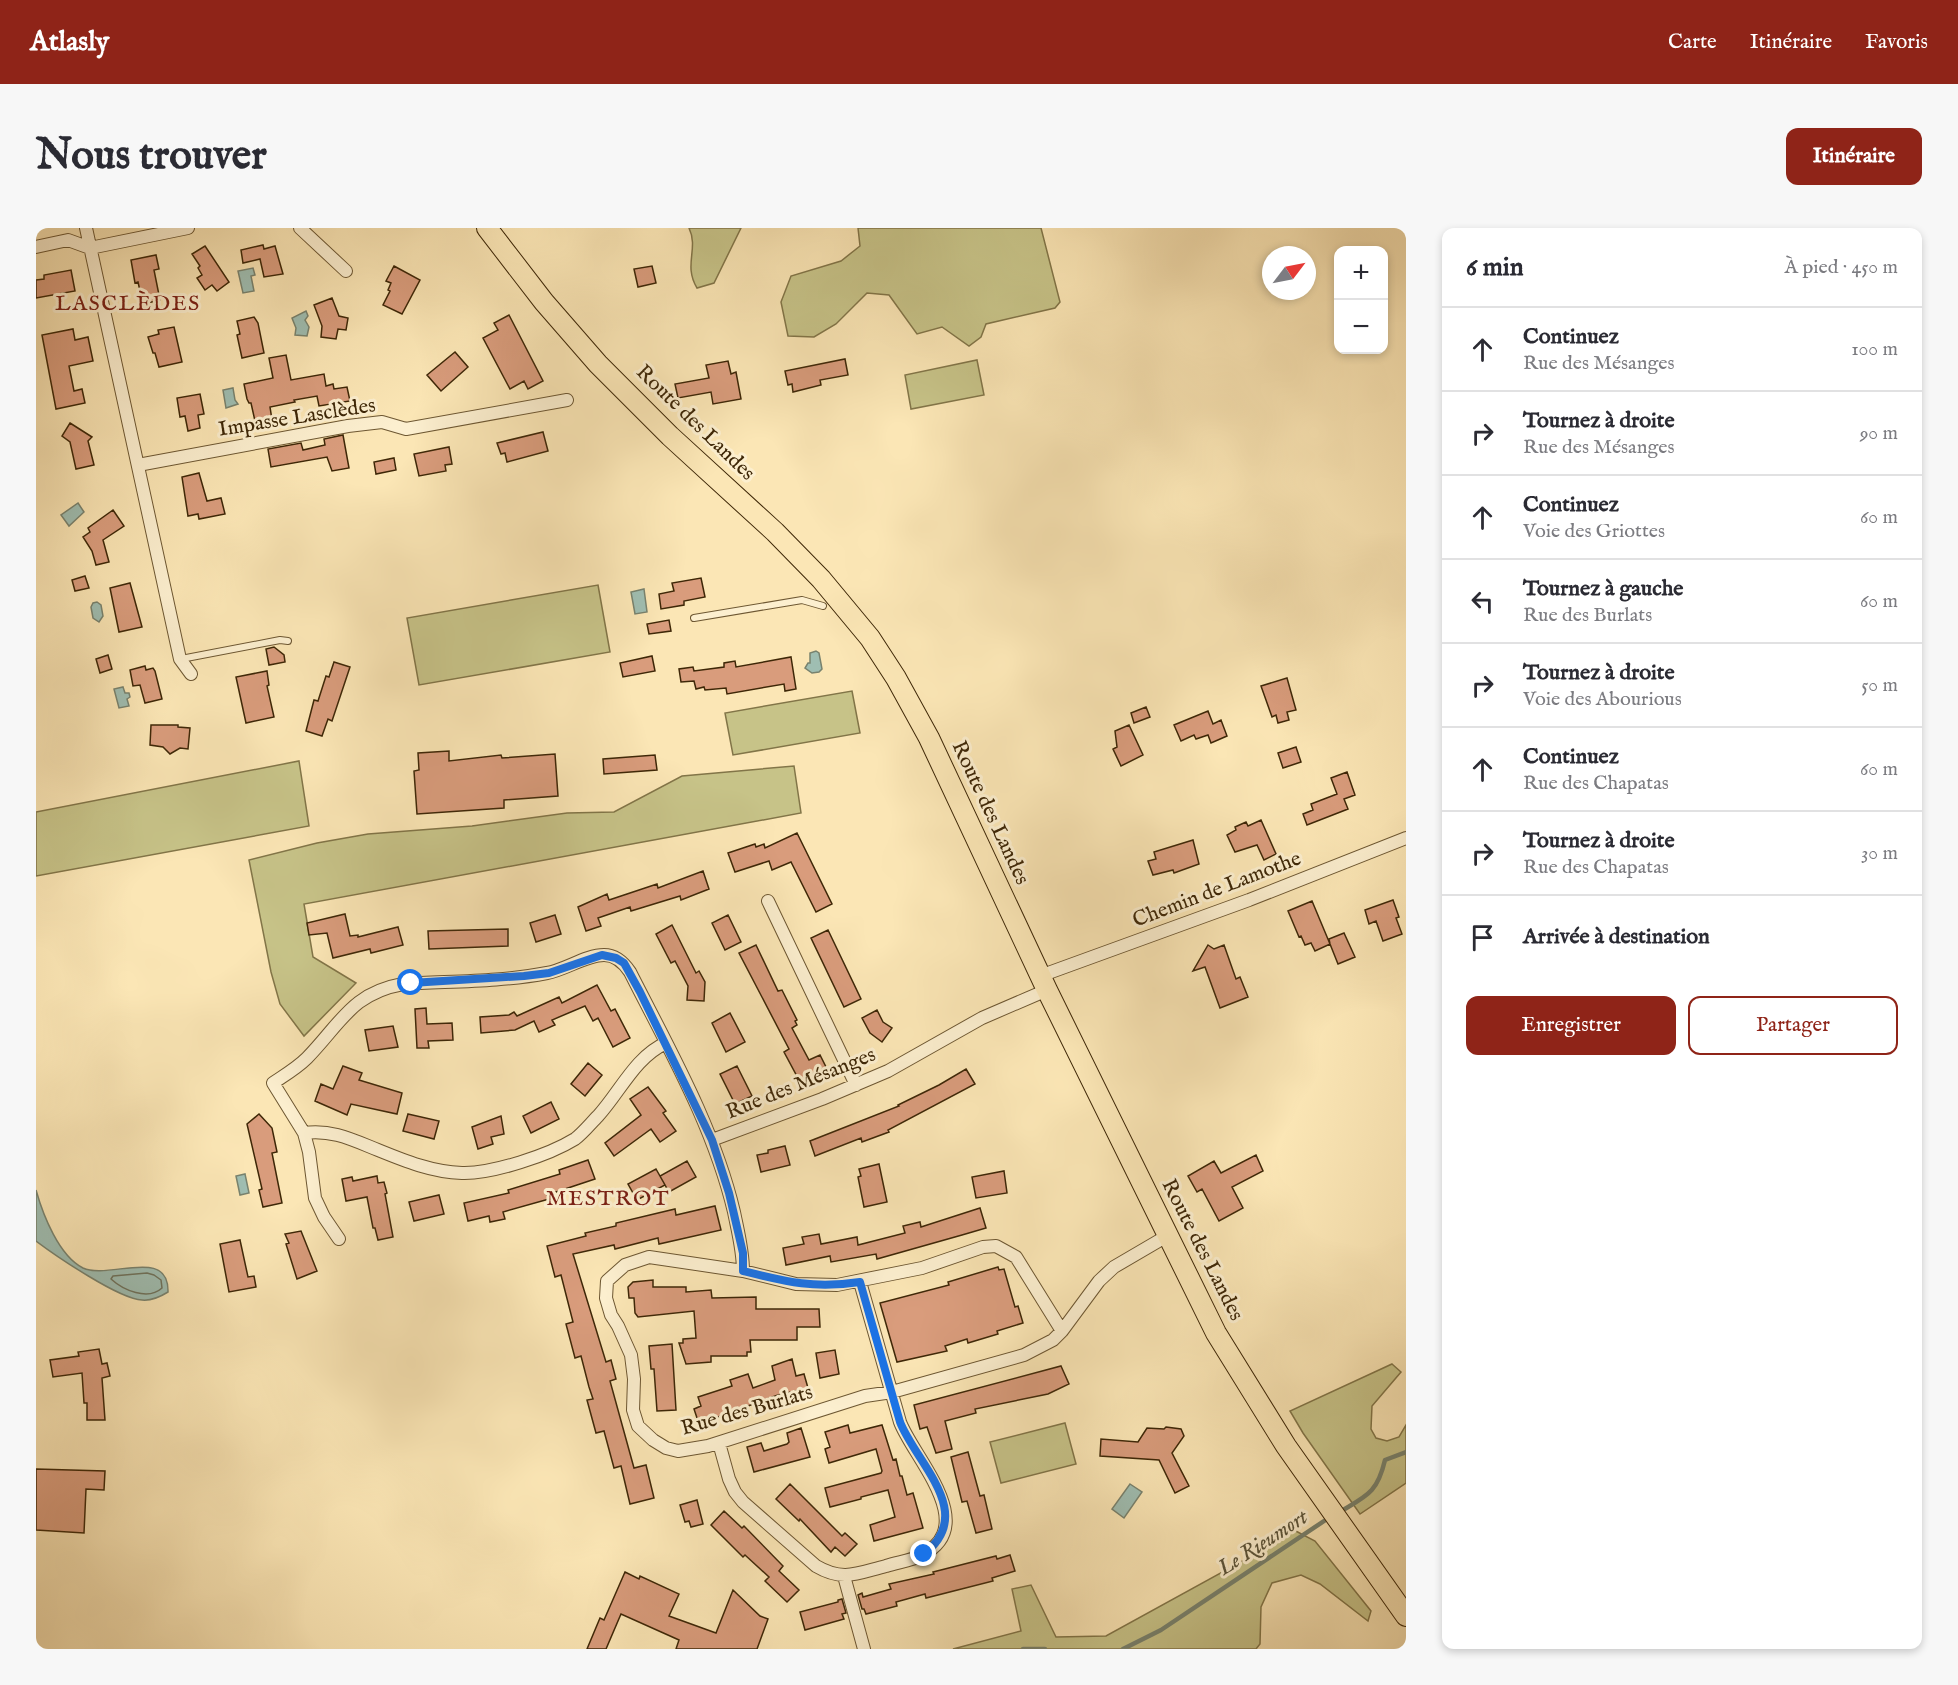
<!DOCTYPE html>
<html lang="fr">
<head>
<meta charset="utf-8">
<style>
	:root { --surface:#fff; --page:#f7f7f7; --text:#2b2b33; --muted:#7c7c81; --line:#e1e1e2; --accent:#8f2418 }
	body { margin:0; font-family:"IM FELL English",serif; background:var(--page); color:var(--text) }
	.controls { position:absolute; right:18px; top:18px; display:grid; overflow:hidden; border-radius:12px; box-shadow:0 3px 9px #0003 }
	.controls button { width:54px; height:54px; display:grid; place-items:center; padding:0; border:0; border-bottom:2px solid var(--line); background:var(--surface); color:var(--text); font:30px sans-serif }
	.compass { position:absolute; left:1226px; top:18px; width:54px; height:54px; border-radius:50%; background:var(--surface); box-shadow:0 3px 9px #0003; rotate:58deg }
	.stop { position:absolute; width:18px; height:18px; margin:-14px; border:4px solid #1a73e8; border-radius:50%; background:#fff }
	.stop.end { background:#1a73e8; border-color:#fff; box-shadow:0 2px 6px #0008 }
	.list { margin:0; padding:0; list-style:none }
	h2 { display:flex; justify-content:space-between; align-items:center; height:78px; margin:0; padding:0 24px; font-size:26px }
	h2 small { font-size:20px; font-weight:400; color:var(--muted) }
	.list li { display:grid; grid-template-columns:39px 1fr auto; gap:18px; align-items:center; box-sizing:border-box; height:84px; padding:0 24px; border-top:2px solid var(--line) }
	.list b { display:block; font-size:22px; white-space:nowrap }
	.list p { margin:0; font-size:20px; white-space:nowrap; color:var(--muted) }
	.list em { font-size:20px; font-style:normal; color:var(--muted) }
	.actions { display:flex; gap:12px; padding:18px 24px }
	.actions a { flex:1; padding:14px 0; border:2px solid var(--accent); border-radius:12px; text-align:center; font-size:21px; color:var(--accent) }
	.actions .main { background:var(--accent); color:#fff }
	.icon { flex:none; width:33px; height:33px; fill:none; stroke:currentColor; stroke-width:2; stroke-linecap:round; stroke-linejoin:round }
	.map { position:relative; flex:none; width:1370px; height:1421px; overflow:hidden; border-radius:12px }
	header { display:flex; align-items:center; gap:36px; box-sizing:border-box; height:84px; padding:0 30px; background:var(--accent); color:#fff }
	header strong { font-size:28px }
	nav { display:flex; gap:33px; margin-inline-start:auto; font-size:21px }
	.intro { display:flex; align-items:center; justify-content:space-between; box-sizing:border-box; height:144px; padding:0 36px }
	h1 { margin:0; font-size:42px }
	.button { padding:15px 27px; border-radius:12px; background:var(--accent); color:#fff; font-size:21px; font-weight:700 }
	main { display:flex; gap:36px; padding:0 36px }
	aside { flex:1; background:var(--surface); border-radius:12px; box-shadow:0 3px 9px #0003 }
	.map>svg:first-child { display:block }
</style>
</head>
<body>
<header>
<strong>Atlasly</strong>
<nav><a>Carte</a><a>Itinéraire</a><a>Favoris</a></nav>
</header>
<div class="intro"><h1>Nous trouver</h1><a class="button">Itinéraire</a></div>
<main>
<div class="map">
<svg width="1370" height="1421" viewBox="0 0 1370 1421">
	<rect width="100%" height="100%" fill="#fbe6b5"/>
	<filter id="stains"><feTurbulence type="fractalNoise" baseFrequency=".00333" numOctaves="4"/><feColorMatrix values="0 0 0 0 .2 0 0 0 0 .09 0 0 0 0 .02 0 0 0 .5 -.17"/></filter>
	<radialGradient id="worn" r=".72"><stop offset=".6" stop-color="#630" stop-opacity="0"/><stop offset="1" stop-color="#630" stop-opacity=".3"/></radialGradient>
	<path fill="#c7c388" stroke="#827548" stroke-width="1.5" d="M653 0H705L678 55 661 60C647 37 663 21 653 0Z
		M822 0H1005L1024 74 1019 80 950 96 945 109 933 118 906 99 881 106 853 67 831 65 800 96 778 109 752 108 745 74 755 48 805 33 824 18Z
		M941 132 948 167 875 181 869 147Z
		M562 357 574 424 383 457 371 390Z
		M816 463 824 505 697 527 689 485Z
		M263 533 273 598 0 648V584Z
		M758 538 765 585 268 676 277 729 320 755 268 808 244 776 235 744 213 632 281 615 332 606 436 598 531 585 578 584 646 548Z
		M1356 1136 1365 1144 1336 1178 1335 1201 1340 1210 1351 1213 1363 1209 1370 1197V1255L1324 1286 1267 1205 1254 1183Z
		M1029 1195 1040 1236 965 1255 954 1214Z
		M1254 1300 1279 1313 1335 1383 1332 1393 1284 1356 1265 1347 1236 1355 1225 1379 1224 1416 1220 1421H917L985 1403 976 1361 995 1357 1020 1409 1070 1408 1234 1318Z"/>
	<path fill="#9fbeb2" stroke="#78826e" stroke-width="1.5" d="M217 40 219 47 215 48 218 63 207 65 202 43Z
		M270 83 272 88 269 92 273 99 271 108 259 107 260 100 256 90Z
		M197 160 199 172 202 176 190 180 187 162Z
		M42 275 48 284 33 298 25 287Z
		M608 361 611 384 599 386 595 364Z
		M61 374 65 377 67 388 63 394 57 390 55 379 57 375Z
		M780 423 783 425 786 441 783 444 776 445 769 440 772 435H774V425Z
		M87 459 89 465H93L94 469 91 471 93 478 83 480 78 461Z
		M209 946 213 965 204 967 200 948Z
		M0 962C7 987 23 1028 47 1040 73 1052 133 1018 132 1064 124 1069 116 1073 106 1072 83 1071 20 1028 0 1013Z
		M1094 1256 1106 1264 1088 1290 1076 1281Z"/>
	<g fill="none" stroke-linecap="round" stroke-linejoin="round">
		<path stroke="#6e725c" stroke-width="1.5" d="M111 1045 118 1047 125 1052 126 1060C112 1073 87 1062 75 1051L77 1048Z"/>
		<path stroke="#78826e" stroke-width="4.5" d="M1302 1285C1330 1268 1341 1266 1349 1232L1370 1224
			M987 1421H1009
			M1087 1421 1125 1402 1294 1289"/>
	</g>
	<path fill="#d99c7c" stroke="#3e2707" stroke-width="1.5" d="M227 17 228 21 239 18 247 46 228 49 224 31 207 35 205 22Z
		M169 18 193 54 181 63 176 57 169 62 161 50 166 47 162 40 164 38 156 26Z
		M120 27 123 41 118 42 124 72 107 76 102 54 99 55 95 32Z
		M358 38 384 52 366 86 347 77 354 63 352 62 355 55 350 53Z
		M616 38 620 55 602 59 598 41Z
		M35 42 39 63 0 70V52L8 51V47Z
		M296 70 303 88 312 90 310 102 302 101 300 111 285 109 286 98 278 77Z
		M473 87 507 153 492 161 488 153 474 161 447 110 462 102 458 95Z
		M218 89 222 95 228 125 206 130 201 107 204 106 201 93Z
		M138 99 146 134 123 139 119 125H117L112 109 123 106 122 102Z
		M37 101 39 112 52 109 57 133 33 138 38 163 46 161 49 175 20 181 6 107Z
		M419 124 432 139 405 163 391 147Z
		M250 127 255 152 288 146 290 158 297 156 298 161 311 159 314 173 283 178 281 168 258 172 259 174 234 179 237 198 221 202 215 175H213L211 171 208 156 237 150 233 130Z
		M809 131 812 147 784 152 785 157 757 164 756 156 752 157 749 143Z
		M692 133 695 146 700 144 705 171 677 176 675 164 642 170 639 156 673 150 670 137Z
		M164 166 168 186 162 187 164 200 152 203 149 188 144 189 141 170Z
		M34 195 56 209 52 213 58 237 40 241 34 214 26 208Z
		M507 204 512 223 471 234 469 225 465 226 461 215Z
		M307 207 313 240 296 243 291 229 235 239 232 221 265 215 267 222 289 217 288 211Z
		M413 219 416 236 409 237 410 243 383 248 378 226Z
		M358 230 360 242 340 246 338 234Z
		M163 245 171 273 185 270 189 286 163 291 162 286 152 288 146 249Z
		M77 282 88 298 67 312 73 334 60 337 56 323 47 309 54 304 52 300Z
		M49 348 53 360 39 363 36 352Z
		M665 350 669 369 648 373V377L625 381 623 366 638 363 636 355Z
		M94 355 106 399 83 404 74 360Z
		M633 392 635 403 613 406 611 396Z
		M238 419 248 427 249 434 233 437 230 421Z
		M72 427 76 441 64 445 60 431Z
		M616 428 619 443 587 449 584 435Z
		M755 429 760 461 749 463 748 456 691 466 690 460 669 462 668 459 660 461 658 453 645 454 643 441 657 439 658 443 688 439V435L699 433 700 439Z
		M298 434 314 439 296 493 292 491 286 508 270 503 278 472 282 473 290 448 293 449Z
		M109 438 110 442 117 440 119 443 126 471 109 475 104 457 97 458 94 442Z
		M231 443 233 457 231 458 238 489 210 495 200 449Z
		M1251 450 1260 482 1251 484 1253 492 1242 495 1240 487 1236 489 1225 458Z
		M1110 479 1114 489 1098 495 1095 485Z
		M1172 483 1177 496 1185 492 1191 508 1175 515 1172 507 1160 511 1158 507 1145 513 1138 497Z
		M115 497H142V499L154 500 152 521 144 520 134 526 127 519 114 517Z
		M1093 497 1107 527 1085 538 1077 521 1081 519 1079 503Z
		M1260 519 1265 534 1247 540 1242 525Z
		M413 523V533L465 527 466 530 519 526 522 568 468 572V580L381 586 378 543 383 542 382 525Z
		M619 527 621 542 568 546 567 531Z
		M1311 544 1319 567 1308 571 1312 581 1271 597 1267 586 1277 582 1275 576 1301 566 1295 550Z
		M1225 592 1240 626 1228 632 1221 617 1199 624 1191 607 1200 602 1199 599 1210 594 1212 598Z
		M761 605 796 676 780 684 755 634 736 642 733 633 699 644 692 625 719 616 720 619 728 616 729 620Z
		M1157 612 1163 636 1138 645 1137 642 1117 647 1112 633 1120 631 1118 624Z
		M667 643 673 661 645 672 644 668 595 683 594 679 562 690 565 698 550 703 542 679 571 666 573 672 621 656 622 660Z
		M1357 672 1363 689 1360 690 1366 706 1347 713 1340 693 1333 696 1329 682Z
		M1276 673 1294 716 1293 711 1308 705 1319 729 1302 736 1294 716 1279 723 1275 715 1269 717 1265 708 1263 709 1252 683Z
		M309 686 314 708 322 707V709L362 699 367 717 335 725 334 721 297 730 291 705 273 707 271 695Z
		M519 687 525 706 500 714 494 695Z
		M692 687 705 714 689 722 676 695Z
		M636 697 660 745 663 743 669 754 668 773 651 772 652 758 639 733 635 735 620 706Z
		M472 701V718L393 721 392 703Z
		M792 702 825 771 808 779 775 710Z
		M720 717 742 763 746 762 761 792 759 793 761 797 756 800 773 832 784 827 790 839 763 852 748 824 753 821 703 725Z
		M1172 717 1178 721 1188 717 1200 751 1204 749 1212 769 1184 780 1169 739 1157 743Z
		M561 757 575 783 579 781 594 810 577 819 562 790 557 793 549 778 516 792 519 797 503 804 498 793 479 802 445 805 444 789 473 787 478 784 481 788 523 769 526 775Z
		M390 780 391 796 416 795 417 812 392 813 393 820H381L379 781Z
		M841 782 847 794 856 800 846 814 834 805 826 790Z
		M694 785 709 814 690 824 676 795Z
		M357 798 362 819 333 823 329 802Z
		M552 835 566 847 549 868 535 856Z
		M307 838 326 845 323 852 366 865 361 886 315 876 311 887 279 873 285 856 297 861Z
		M701 838 716 868 699 876 684 846Z
		M930 841 939 856 852 902 853 904 826 914 825 910 779 928 774 913 863 878 862 877 903 857Z
		M612 859 630 883 627 885 640 903 624 914 615 901 578 928 569 915 605 887 594 871Z
		M515 874 523 891 495 905 487 888Z
		M223 886 236 900 241 924 236 925 246 975 227 979 223 962 226 961 211 896Z
		M372 886 403 893 398 911 367 903Z
		M465 888 468 906 455 909 457 916 442 921 436 899Z
		M749 918 754 937 725 944 721 927 732 925V922Z
		M1220 927 1227 943 1196 959 1207 980 1183 993 1166 961 1161 964 1152 948 1178 933 1185 945Z
		M552 932 559 951 511 967 513 971 467 984 469 991 454 994 453 988 432 993 428 975 473 965 472 962 524 946 523 942Z
		M651 933 660 949 633 964 624 948Z
		M843 936 851 974 828 979 822 949 825 948 823 941Z
		M620 941 629 957 601 972 592 956Z
		M968 943 971 965 940 970 936 949Z
		M341 948 342 955 348 954 351 965 349 966 357 1009 342 1012 339 1000H337L331 969 310 973 306 951 316 949 317 953Z
		M403 967 408 986 378 993 373 974Z
		M679 978 685 1002 623 1016 622 1010 579 1021 578 1017 537 1026 570 1134 575 1132 580 1151 574 1153 598 1240 610 1237 618 1270 594 1276 585 1238 578 1240 568 1203 560 1205 551 1172 557 1171 553 1159 545 1128 539 1130 530 1096 537 1094 525 1047 519 1049 511 1018 550 1008 549 1005 580 998V995L639 981 640 987Z
		M944 980 950 1000 926 1007 841 1031 840 1026 795 1034 794 1028 750 1037 747 1020 768 1016 766 1009 783 1006 785 1016 821 1009 822 1017 869 1005 867 998 884 994 885 999Z
		M265 1003 281 1043 261 1051 250 1016 253 1015 249 1006Z
		M204 1012 212 1049 218 1048 220 1059 193 1064 184 1016Z
		M962 1039 963 1042 968 1041 979 1079 982 1078 987 1095 961 1103 962 1106 932 1115 931 1111 909 1118 911 1123 861 1134 844 1075 913 1057 912 1054Z
		M617 1052V1059H650V1064L675 1062 676 1070 720 1069V1081H783L784 1099H761V1112H714L715 1124H711V1128H675V1134L650 1136 643 1115H647V1111L660 1110 658 1083 602 1089 599 1085 598 1070H593L592 1059 597 1054Z
		M636 1116 640 1182 621 1183 618 1141H615L613 1118Z
		M63 1121 66 1136 71 1135 74 1148 66 1150 69 1192H51V1175H48L46 1145 17 1149 14 1132 43 1128 42 1124Z
		M799 1122 803 1146 784 1150 780 1125Z
		M756 1131 760 1148 768 1146 772 1160 742 1167 663 1196 658 1181 665 1178 662 1169 696 1158 694 1152 712 1146 717 1160 739 1152 736 1138Z
		M1025 1138 1033 1156 1012 1166 939 1181 940 1185 909 1193 916 1221 900 1225 891 1199 884 1201 878 1177Z
		M812 1197 814 1205 846 1197 857 1232 860 1231 864 1248H866L871 1267 877 1265 887 1300 838 1313 834 1297 859 1289 852 1262 825 1269V1271L794 1279 789 1260 845 1245 846 1243 840 1221 793 1235 789 1221 794 1219 789 1204Z
		M1130 1199 1145 1201 1148 1208 1136 1225 1153 1258 1139 1265 1123 1232 1064 1228 1065 1211 1102 1214 1111 1200 1128 1201Z
		M765 1200 774 1229 718 1244 711 1219 725 1215 728 1223 751 1216 753 1214 751 1205Z
		M932 1224 944 1268 948 1267 956 1301 940 1305 931 1273 926 1274 915 1229Z
		M0 1241 69 1243 68 1262 50 1261 48 1305 0 1302Z
		M754 1256 806 1308 809 1305 821 1316 809 1328 799 1319 795 1324 764 1291 763 1293 740 1271Z
		M661 1272 667 1296 655 1299 653 1293 649 1294 644 1277Z
		M688 1283 706 1300 708 1298 747 1338 743 1343 763 1362 751 1374 729 1353 733 1349 709 1327 707 1329 675 1297Z
		M974 1327 979 1343 956 1350 957 1353 890 1370 889 1366 860 1374 861 1378 830 1386 828 1381H826L822 1367 826 1365 827 1369 855 1361 853 1356 898 1346 897 1344 960 1328 961 1331Z
		M589 1344 603 1351 604 1348 643 1366 633 1388 680 1405 697 1362 724 1388 732 1391 721 1421H640L643 1412 585 1386 570 1421H551L564 1390 568 1392Z
		M806 1371 810 1385 806 1386 808 1391 769 1402 764 1384 802 1374V1372Z"/>
	<g fill="none" stroke-linecap="round" stroke-linejoin="round">
		<defs>
			<path id="service" d="M658 390 766 372 787 378
				M145 431 244 412 252 413"/>
			<path id="minor" d="M50 0 144 431 155 446
				M264 0 310 43
				M0 19 32 12 54 20 152 0
				M102 237 312 198 346 194 370 201 531 172
				M732 673 820 857
				M1004 748 1213 672 1370 610
				M268 905C296 901 317 912 342 922 369 933 396 944 426 945 456 946 513 927 539 911 547 905 555 895 562 888 584 864 599 829 630 815
				M676 912 786 871 852 843 946 790 1011 762
				M303 1011 288 989 279 970 273 924 268 905 237 855C249 847 261 840 271 830 305 795 316 765 367 756 415 753 464 754 511 745 529 742 550 727 568 727 580 727 588 735 594 744 633 821 678 899 698 984 702 1004 707 1022 707 1043
				M1026 1103 980 1029 960 1018 947 1019 886 1040 801 1057 760 1056 707 1043 613 1029 589 1037 571 1053 570 1070 575 1087 582 1098 595 1127 598 1151 597 1182 602 1198 617 1212 630 1220 642 1223 672 1218 829 1168 856 1164 988 1127 1017 1112 1026 1103 1063 1053 1078 1039 1131 1008
				M683 1215 693 1251 699 1264 707 1274 780 1338C807 1354 822 1345 850 1338 862 1334 875 1333 886 1327 945 1297 877 1229 864 1194L824 1054
				M808 1348 828 1421"/>
			<path id="primary" d="M451 0 508 74 562 136 634 208 739 304 785 351 834 410 860 450 893 510 1011 762 1180 1105 1250 1218 1370 1388"/>
		</defs>
		<use href="#service" stroke="#6d5732" stroke-width="8"/>
		<use href="#minor" stroke="#6d5732" stroke-width="14"/>
		<use href="#primary" stroke="#3e2707" stroke-width="22"/>
		<use href="#service" stroke="#fcefcf" stroke-width="6"/>
		<use href="#minor" stroke="#fcefcf" stroke-width="12"/>
		<use href="#primary" stroke="#fbe6b5" stroke-width="20"/>
	</g>
	<g fill="none" stroke-linecap="round" stroke-linejoin="round">
		<path stroke="#1a73e8" stroke-width="8" d="M375 755 488 748 513 745 566 727 580 730 588 735 604 764 676 912 693 965 707 1025V1043C751 1054 778 1061 824 1054L864 1194C880 1235 941 1285 888 1326"/>
	</g>
	<g text-anchor="middle" dominant-baseline="central" stroke-width="6" stroke-linejoin="round" paint-order="stroke">
		<g font-size="21" fill="#3e2707" stroke="#fcefcf">
			<text transform="translate(261 190) rotate(-9)">Impasse Lasclèdes</text>
			<text transform="translate(659 195) rotate(44)">Route des Landes</text>
			<text transform="translate(954 585) rotate(65)">Route des Landes</text>
			<text transform="translate(1181 662) rotate(-21)">Chemin de Lamothe</text>
			<text transform="translate(765 856) rotate(-22)">Rue des Mésanges</text>
			<text transform="translate(1166 1022) rotate(63)">Route des Landes</text>
			<text transform="translate(711 1183) rotate(-16)">Rue des Burlats</text>
		</g>
		<g font-size="22" letter-spacing="1.5" fill="#7a1f14" stroke="#fcefcf">
			<text x="92" y="76">LASCLÈDES</text>
			<text x="572" y="971">MESTROT</text>
		</g>
		<g font-size="22" font-style="italic" fill="#5b543a" stroke="#fcefcf">
			<text transform="translate(1227 1315) rotate(-33)">Le Rieumort</text>
		</g>
	</g>
	<rect width="100%" height="100%" filter="url(#stains)"/>
	<rect width="100%" height="100%" fill="url(#worn)"/>
</svg>
<div class="controls">
<button>+</button>
<button>−</button>
</div>
<svg class="compass" viewBox="-18 -18 36 36"><path d="M0-13l5 13h-10z" fill="#e53935"/><path d="M0 13l5-13h-10z" fill="#7c7c81"/></svg>
<div class="stop" style="left:375px;top:755px"></div>
<div class="stop end" style="left:888px;top:1326px"></div>
</div>
<aside>
<h2>6 min<small>À pied · 450 m</small></h2>
<ul class="list">
<li><svg class="icon" aria-label="ahead" viewBox="0 0 24 24"><path d="M12 20V5M6 11l6-6 6 6"/></svg><div><b>Continuez</b><p>Rue des Mésanges</p></div><em>100 m</em></li>
<li><svg class="icon" aria-label="right" viewBox="0 0 24 24"><path d="M7 20v-9h11M14 6l5 5-5 5"/></svg><div><b>Tournez à droite</b><p>Rue des Mésanges</p></div><em>90 m</em></li>
<li><svg class="icon" aria-label="ahead" viewBox="0 0 24 24"><path d="M12 20V5M6 11l6-6 6 6"/></svg><div><b>Continuez</b><p>Voie des Griottes</p></div><em>60 m</em></li>
<li><svg class="icon" aria-label="left" viewBox="0 0 24 24"><path d="M17 20v-9H6M10 6l-5 5 5 5"/></svg><div><b>Tournez à gauche</b><p>Rue des Burlats</p></div><em>60 m</em></li>
<li><svg class="icon" aria-label="right" viewBox="0 0 24 24"><path d="M7 20v-9h11M14 6l5 5-5 5"/></svg><div><b>Tournez à droite</b><p>Voie des Abourious</p></div><em>50 m</em></li>
<li><svg class="icon" aria-label="ahead" viewBox="0 0 24 24"><path d="M12 20V5M6 11l6-6 6 6"/></svg><div><b>Continuez</b><p>Rue des Chapatas</p></div><em>60 m</em></li>
<li><svg class="icon" aria-label="right" viewBox="0 0 24 24"><path d="M7 20v-9h11M14 6l5 5-5 5"/></svg><div><b>Tournez à droite</b><p>Rue des Chapatas</p></div><em>30 m</em></li>
<li><svg class="icon" aria-label="arrive" viewBox="0 0 24 24"><path d="M6 21V4h12l-3 4 3 4H6"/></svg><div><b>Arrivée à destination</b></div></li>
</ul>
<div class="actions"><a class="main">Enregistrer</a><a>Partager</a></div>
</aside>
</main>
</body>
</html>
